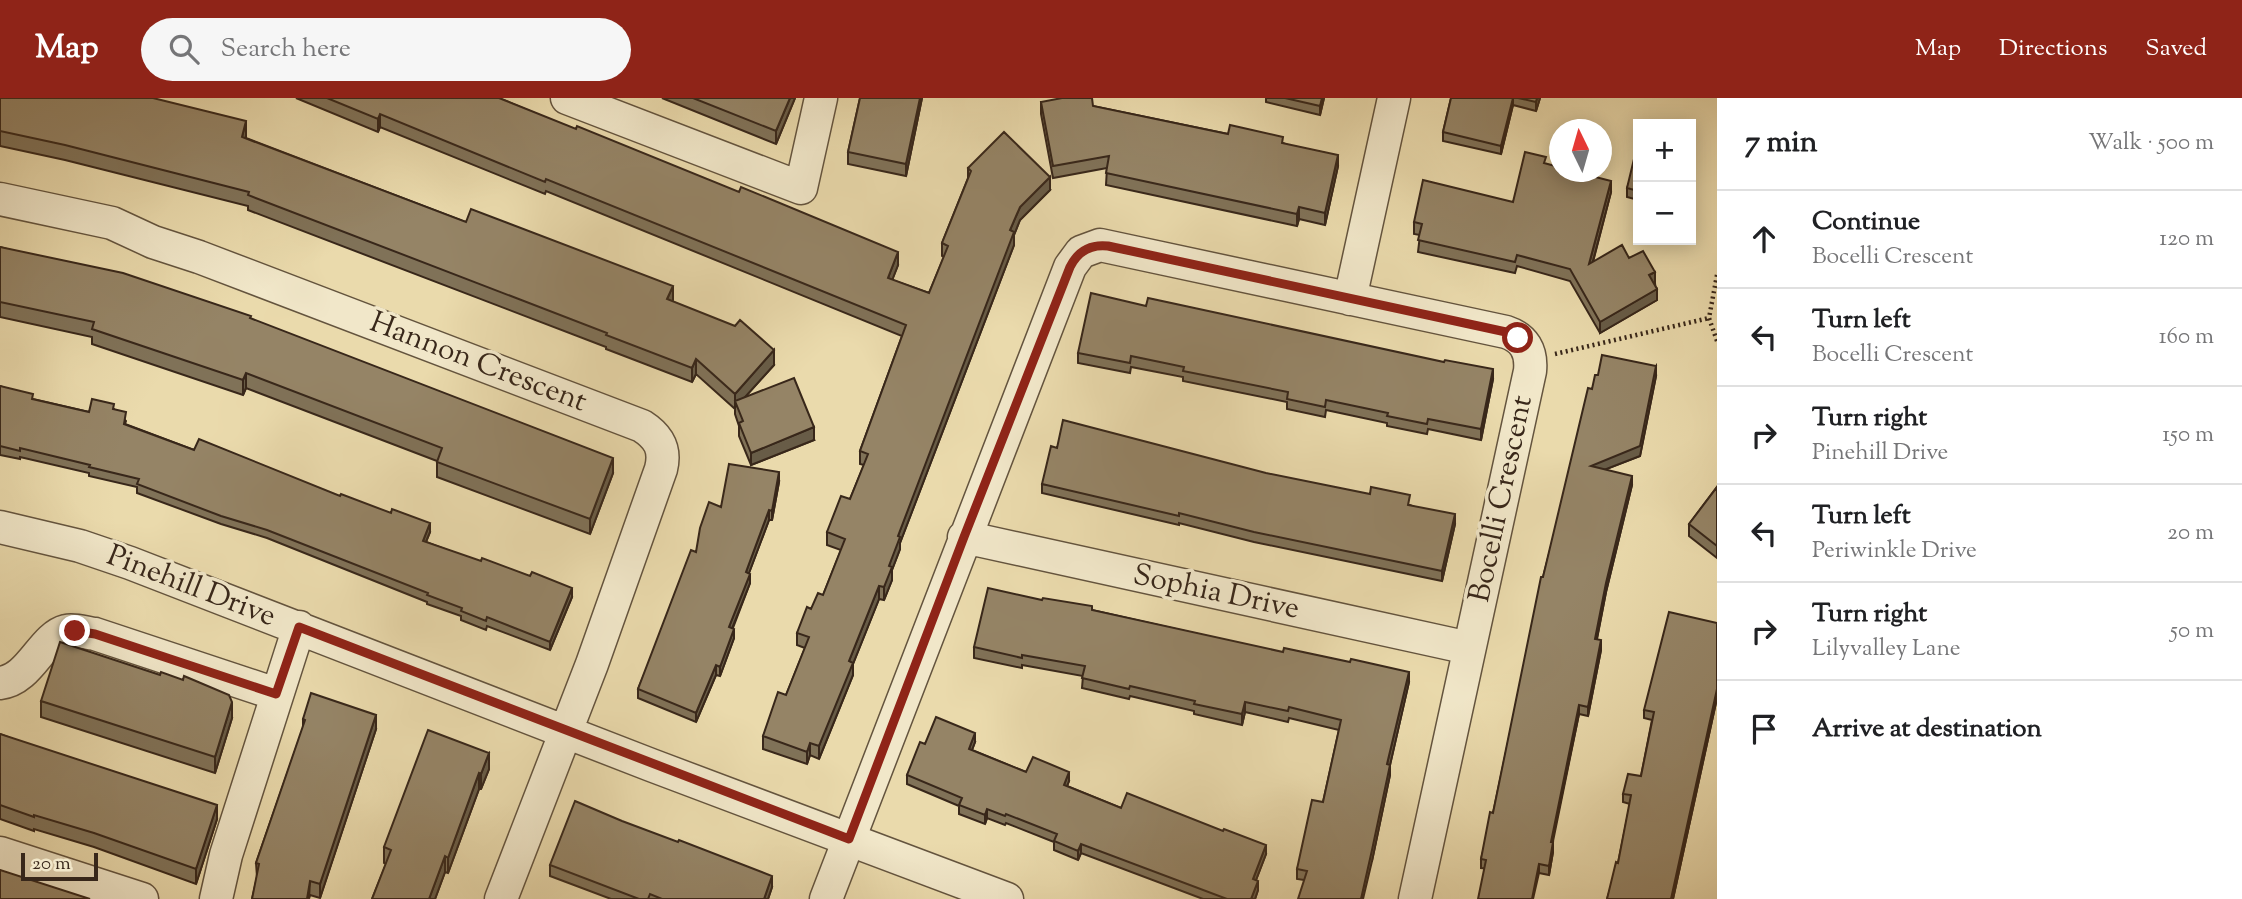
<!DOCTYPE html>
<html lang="en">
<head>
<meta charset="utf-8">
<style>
	:root { --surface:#fff; --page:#f6f6f6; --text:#202124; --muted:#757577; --line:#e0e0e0; --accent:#8f2418 }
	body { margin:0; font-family:"Sorts Mill Goudy",serif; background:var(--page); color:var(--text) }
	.controls { position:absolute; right:21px; top:21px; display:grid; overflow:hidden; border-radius:0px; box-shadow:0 4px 18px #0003 }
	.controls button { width:63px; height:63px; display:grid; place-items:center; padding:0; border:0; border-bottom:2px solid var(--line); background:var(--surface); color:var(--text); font:35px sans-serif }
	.compass { position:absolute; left:1549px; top:21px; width:63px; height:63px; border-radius:50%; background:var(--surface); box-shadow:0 4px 18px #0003; rotate:355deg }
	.scale { position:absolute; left:21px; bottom:18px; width:77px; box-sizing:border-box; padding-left:7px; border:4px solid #38271a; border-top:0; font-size:19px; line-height:24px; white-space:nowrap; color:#38271a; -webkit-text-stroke:5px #f1e7c9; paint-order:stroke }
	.stop { position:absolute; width:21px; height:21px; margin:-16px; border:5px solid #8f2418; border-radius:50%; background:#fff }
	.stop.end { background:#8f2418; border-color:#fff; box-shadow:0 2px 7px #0008 }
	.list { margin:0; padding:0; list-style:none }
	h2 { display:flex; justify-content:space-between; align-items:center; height:91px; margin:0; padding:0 28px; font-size:30px }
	h2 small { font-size:23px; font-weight:400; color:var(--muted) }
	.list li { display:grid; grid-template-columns:46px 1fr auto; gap:21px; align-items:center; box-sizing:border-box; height:98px; padding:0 28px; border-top:2px solid var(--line) }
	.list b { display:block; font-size:26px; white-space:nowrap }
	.list p { margin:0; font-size:23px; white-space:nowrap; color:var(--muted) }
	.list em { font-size:23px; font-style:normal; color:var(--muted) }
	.icon { flex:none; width:38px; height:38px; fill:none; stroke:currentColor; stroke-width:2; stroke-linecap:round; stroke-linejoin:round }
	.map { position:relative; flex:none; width:1717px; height:801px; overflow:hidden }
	header { display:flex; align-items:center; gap:42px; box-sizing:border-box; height:98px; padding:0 35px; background:var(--accent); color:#fff }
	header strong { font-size:33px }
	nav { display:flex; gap:38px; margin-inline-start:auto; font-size:24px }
	.search { width:490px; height:63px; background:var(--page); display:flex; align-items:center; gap:18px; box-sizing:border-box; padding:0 24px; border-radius:38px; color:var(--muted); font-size:26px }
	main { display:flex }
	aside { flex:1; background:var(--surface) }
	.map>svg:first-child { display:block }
</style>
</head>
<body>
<header>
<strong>Map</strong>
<div class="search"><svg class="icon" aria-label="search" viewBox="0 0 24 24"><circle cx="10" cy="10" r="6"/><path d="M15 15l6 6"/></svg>Search here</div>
<nav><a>Map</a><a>Directions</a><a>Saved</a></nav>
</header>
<main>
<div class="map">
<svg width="1717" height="801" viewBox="0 0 1717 801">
	<rect width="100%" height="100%" fill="#eadaac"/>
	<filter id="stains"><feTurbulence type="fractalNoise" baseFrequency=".00286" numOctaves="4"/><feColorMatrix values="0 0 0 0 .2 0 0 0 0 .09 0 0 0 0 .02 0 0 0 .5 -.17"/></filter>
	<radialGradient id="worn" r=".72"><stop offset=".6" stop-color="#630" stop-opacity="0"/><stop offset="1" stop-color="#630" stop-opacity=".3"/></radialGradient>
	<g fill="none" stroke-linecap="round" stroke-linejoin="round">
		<defs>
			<path id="minor" d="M567 0 801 90 821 0
				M0 101 112 125 153 144 199 159 642 328C659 339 666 351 661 371L592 566 501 801
				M1350 201 1394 0
				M0 429 80 448 130 465 651 667 1007 801
				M964 439 1469 550
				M0 585C30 582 42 539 66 533 75 531 86 535 95 536L276 596
				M0 755 142 801
				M216 801 226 757 299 529
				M826 801 1070 169 1081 154 1100 147 1506 234C1524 240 1532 253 1530 273L1415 801"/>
		</defs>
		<use href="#minor" stroke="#64543e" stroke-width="35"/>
		<path stroke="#38271a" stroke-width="4.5" stroke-dasharray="2 3.5" stroke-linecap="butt" d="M1717 177 1709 220 1717 243
			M1555 256 1709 220"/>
		<use href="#minor" stroke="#f1e7c9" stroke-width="32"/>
	</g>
	<path fill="#807258" stroke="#38271a" stroke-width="2" d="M0 0 246 38V40L672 203 774 267 745 299 814 342 751 367 739 338V328L735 316V311L696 276 692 284 606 251V249L248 112V108L65 62 0 48Z
		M296 0H499L898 167 892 182 929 195 944 159 942 158V145L968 80V70L1050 92 1020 122 1014 137V147L900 445V451L892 472V482L884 502 879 501 853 566V577L819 661 810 657 807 666 763 651V638L786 597 805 550 797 547V535L811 511 823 497 841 452 827 447V434L850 401 864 367 860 366V353L902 238 546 93 545 96 380 29 378 34Z
		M662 0H795L776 46Z
		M860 0H922L906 78 848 66V54Z
		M1266 0H1324L1320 17 1266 4Z
		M1451 0H1540L1536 13 1513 7 1501 56 1443 43V34Z
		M1041 4 1093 8 1228 36 1283 45 1338 68 1325 127 1299 121 1297 128 1106 87 1107 70 1053 80 1041 16Z
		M1638 62V102L1627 99V90Z
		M1546 66 1611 94 1593 164 1629 160 1655 185 1657 202 1600 235 1570 183 1517 168 1515 175 1418 154 1420 137 1414 136V124L1513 104Z
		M0 149 251 221 613 375 590 436 437 379V363L246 290 243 297 92 246V239L0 219Z
		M1146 208 1493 281 1481 342 1428 331 1427 336 1387 328V325L1326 312 1325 319 1287 311V304L1183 283V279L1131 269 1130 275 1078 265V255Z
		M1656 278 1640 358 1606 371 1632 387 1606 494 1597 541 1601 552 1588 618 1579 616 1552 744 1553 754 1549 777 1539 775 1481 770V761L1493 715 1543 479 1592 291Z
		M0 288 33 301 89 314 114 311 126 323 125 326 194 352 430 434 426 444 572 499 550 552 487 528 486 532 461 522V518L427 506V504L267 440 221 426 137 395V389L89 378V375L20 359V361L0 357Z
		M779 384 772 422H769L749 475 750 485 733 530 734 540 720 578 716 577 696 624 638 600V591L696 454 721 409Z
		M1042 386 1410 407 1455 426 1442 483 1254 444 1179 425V427L1042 395Z
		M1717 389V460L1689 438V426Z
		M1042 502 1092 512 1409 584 1390 667V677L1372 763 1304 782 1297 781V771L1323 704 1339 632 1289 620 1288 624 1245 614 1242 627 1194 616V613L1130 598 1129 601 1082 590 1083 578 1022 567V570L974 560V549Z
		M1717 600 1673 801H1607L1618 765 1630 706 1623 704V696L1641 678 1652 622 1644 620V612Z
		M41 603 232 620 215 675 41 619Z
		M303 621 376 631 320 800 310 797 309 801H252L257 779 256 765 303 630Z
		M0 636 217 721 196 786 94 749 34 731V733L0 721Z
		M975 644 972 652 1026 674 1069 683 1067 688 1121 710 1266 756 1256 782 1258 792 1255 801H1203L1081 755 1078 762 1054 752V744L1006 725 1005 727 987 720 985 726 959 716V708L907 686V677L925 646Z
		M489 655V671L481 691H479L448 775 445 774 435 801H372L386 766 384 765V749Z
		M550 767 772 789 768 801H611L550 778Z"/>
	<path fill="#685c47" stroke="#38271a" stroke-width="2" d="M790 0H795L776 46V33Z
		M920 0H922L906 78V66Z
		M1322 0H1324L1320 17V8Z
		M1513 0V7L1501 56V48Z
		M1537 0H1540L1536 13V4Z
		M380 16V29L378 34V21Z
		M246 23V38L242 53V39Z
		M1338 57V68L1325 127V115Z
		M1050 79V92L1020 122 1014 137V147L900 445V451L892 472V482L884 502V489L889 468 898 438 1010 132 1020 109Z
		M1611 83V94L1589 178V166Z
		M1299 109V121L1297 128V116Z
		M898 154V167L888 193V180Z
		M1655 174V185L1649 189V177Z
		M673 188V202L667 216V201Z
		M1657 191V202L1600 235V224Z
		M774 252V267L737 308 735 303V311V296Z
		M696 261V276L692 284V270Z
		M1656 268V278L1640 358 1591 377V368Z
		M1493 271V281L1481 342V331Z
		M246 275V290L243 297V282Z
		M814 329V342L751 367V355Z
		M613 360V375L590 436V421Z
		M779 374V384L772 422V413Z
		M1632 378V387L1606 494 1595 550V541L1606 485Z
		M769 412V422L746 483V474Z
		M1455 416V426L1442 483V473Z
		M430 425V434L423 451V443Z
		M750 476V485L729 538V529Z
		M879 488V501L853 566V577L819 661V648L849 563Z
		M572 490V499L550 552V544Z
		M734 531V540L720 578V569Z
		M1601 542V552L1588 618V609Z
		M716 567V577L696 624V615Z
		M1409 574V584L1390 667V677L1372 763 1363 801H1361L1387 666Z
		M1717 591V600L1673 801H1671Z
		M232 604V620L215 675V659Z
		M1245 604V614L1242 627V616Z
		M1579 607V616L1551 753V744Z
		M376 617V631L320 800V786Z
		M975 635V644L969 660V651Z
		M810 645V657L807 666V654Z
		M489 655V671L481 691V676Z
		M1069 674V683L1064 696V687Z
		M479 675V691L448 775V760Z
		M217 707V721L196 786V771Z
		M987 711V720L985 726V717Z
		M1553 744V754L1549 777V768Z
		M1081 746V755L1078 762V753Z
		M1266 747V756L1253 790V781Z
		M445 758V774L435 801H429Z
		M1539 766V775L1533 801H1532Z
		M772 778V789L768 801H764Z
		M310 783 309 801H307Z
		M1258 783V792L1255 801H1251Z"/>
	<path fill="#958466" stroke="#38271a" stroke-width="2" d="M0 0H153L246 23 242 39 466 124 471 111 673 188 667 201 735 228 740 222 774 252 735 296 696 261 692 270 606 237 607 235 248 97 249 94 65 47 0 33Z
		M327 0H499L576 31 577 28 739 94 741 89 898 154 888 180 929 195 948 148 942 145 971 73 968 70 1004 34 1050 79 1020 109 1010 132 1014 134 898 438 900 439 889 468 892 469 884 489 879 488 849 563 853 565 819 648 810 645 807 654 763 638 778 594 786 597 809 539 797 535 807 509 811 511 818 495 823 497 845 441 827 434 841 398 850 401 868 356 860 353 906 227 546 81 545 84 380 16 378 21Z
		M693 0H790L776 33Z
		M860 0H920L906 66 848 54Z
		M1062 0H1092L1093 8 1228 36 1230 27 1283 39 1282 45 1338 57 1325 115 1299 109 1297 116 1106 75 1109 58 1053 68 1041 4Z
		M1285 0H1322L1320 8Z
		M1451 0H1513L1501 48 1443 34Z
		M1518 0H1537L1536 4Z
		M1525 54 1546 59 1544 65 1559 69V74H1576L1611 83 1589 166 1622 147 1629 160 1643 153 1655 174 1649 177 1657 191 1600 224 1570 171 1517 157 1515 164 1418 142 1422 126 1414 124 1423 82 1513 104Z
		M1634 61 1638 62V93L1627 90Z
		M0 149 123 175 251 218 250 220 613 360 590 421 437 364 442 350 246 275 243 282 92 231 94 224 0 204Z
		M1091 195 1146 208 1148 200 1444 264 1445 262 1493 271 1481 331 1428 321 1427 326 1387 318 1388 315 1326 302 1325 309 1287 301 1288 294 1183 273 1184 269 1131 258 1130 265 1078 255Z
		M1602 257 1656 268 1640 348 1591 368 1632 378 1606 485 1595 541 1601 542 1588 609 1579 607 1551 744H1553L1549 768 1539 766 1532 801H1478L1486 762 1481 761 1490 714 1493 715 1541 479H1543L1588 290 1592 291 1595 277H1598Z
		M794 280 814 329 751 355 739 325 743 323 735 303Z
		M0 288 33 296 32 301 89 314 92 301 114 306 113 311 126 314 124 326 194 352 199 341 340 398 341 396 391 415 392 411 430 425 423 443 481 463 482 460 530 478 532 474 572 490 550 544 487 519 486 523 461 513 462 510 427 497 428 495 267 432 221 418 137 386 139 381 89 369 90 367 20 350V353L0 348Z
		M1063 322 1266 375 1370 396 1371 389 1410 397 1408 407 1455 416 1442 473 1254 434 1179 415V418L1042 386 1051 348 1057 350Z
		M729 366 779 374 772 413 769 412 746 474 750 476 729 529 734 531 720 569 716 567 696 615 638 591 691 452 696 454 700 430 709 404 721 409Z
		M1717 389V448L1689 426Z
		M988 490 1042 502 1043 500 1092 508V512L1283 554 1284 550 1350 564 1351 561 1409 574 1387 666 1390 667 1372 752 1361 801H1298L1307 773 1297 771 1312 702 1323 704 1341 622 1289 609 1288 613 1245 604 1242 616 1194 606 1195 603 1130 588 1129 591 1082 580 1085 568 1022 557V560L974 549Z
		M1669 514 1717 525V591L1671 801H1607L1616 764 1618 765 1631 697 1623 696 1628 676 1641 678 1654 614 1644 612Z
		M60 544 160 577 161 574 183 582 184 578 229 597 232 604 215 659 41 603Z
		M311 595 376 617 320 786 310 783 307 801H252L259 766 256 765 305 622 303 621Z
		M936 619 975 635 969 651 1026 674 1033 659 1069 674 1064 687 1121 710 1127 695 1223 733 1224 731 1266 747 1253 781 1258 783 1251 801H1227L1081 746 1078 753 1054 743 1057 736 1006 716 1005 718 987 711 985 717 959 707 962 700 907 677 920 644 925 646Z
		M428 632 489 655 481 676 479 675 448 760 445 758 429 801H372L391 752 384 749Z
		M0 636 217 707 196 771 94 735 34 717V719L0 707Z
		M575 703 622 723 678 744 679 742 772 778 764 801H662L650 796 648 801H639L550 767Z
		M0 772 90 801H0Z"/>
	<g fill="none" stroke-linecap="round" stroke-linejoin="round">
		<path stroke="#8f2418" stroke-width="9" d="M75 533 95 536 276 596 299 529 849 741 964 439 1070 169C1078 153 1090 146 1108 148L1506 234 1518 240"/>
	</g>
	<g text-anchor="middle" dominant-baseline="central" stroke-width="7" stroke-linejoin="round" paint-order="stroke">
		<g font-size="30" fill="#38271a" stroke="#f1e7c9">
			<text transform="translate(478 265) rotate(21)">Hannon Crescent</text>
			<text transform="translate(1502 401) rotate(-78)">Bocelli Crescent</text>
			<text transform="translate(191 489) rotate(21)">Pinehill Drive</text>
			<text transform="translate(1216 495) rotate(12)">Sophia Drive</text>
		</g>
	</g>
	<rect width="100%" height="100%" filter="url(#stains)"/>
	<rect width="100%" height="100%" fill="url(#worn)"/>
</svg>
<div class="controls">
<button>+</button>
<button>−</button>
</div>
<svg class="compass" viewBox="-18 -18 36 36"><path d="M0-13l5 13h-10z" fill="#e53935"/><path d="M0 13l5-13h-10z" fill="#757577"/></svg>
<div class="scale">20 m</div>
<div class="stop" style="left:1518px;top:240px"></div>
<div class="stop end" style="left:75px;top:533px"></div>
</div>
<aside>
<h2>7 min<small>Walk · 500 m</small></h2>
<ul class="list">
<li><svg class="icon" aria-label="ahead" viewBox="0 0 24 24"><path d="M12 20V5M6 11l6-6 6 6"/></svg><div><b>Continue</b><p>Bocelli Crescent</p></div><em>120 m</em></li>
<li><svg class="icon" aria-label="left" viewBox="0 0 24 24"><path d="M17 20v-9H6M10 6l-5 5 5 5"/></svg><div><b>Turn left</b><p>Bocelli Crescent</p></div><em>160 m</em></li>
<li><svg class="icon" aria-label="right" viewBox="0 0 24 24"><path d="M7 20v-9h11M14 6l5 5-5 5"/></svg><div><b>Turn right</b><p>Pinehill Drive</p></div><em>150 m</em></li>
<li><svg class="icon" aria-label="left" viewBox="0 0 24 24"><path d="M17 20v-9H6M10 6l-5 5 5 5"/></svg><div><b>Turn left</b><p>Periwinkle Drive</p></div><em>20 m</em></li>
<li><svg class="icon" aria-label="right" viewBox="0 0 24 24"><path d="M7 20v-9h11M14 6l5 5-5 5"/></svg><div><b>Turn right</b><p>Lilyvalley Lane</p></div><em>50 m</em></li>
<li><svg class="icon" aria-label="arrive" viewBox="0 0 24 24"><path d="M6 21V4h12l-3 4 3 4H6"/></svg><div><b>Arrive at destination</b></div></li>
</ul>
</aside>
</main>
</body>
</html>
